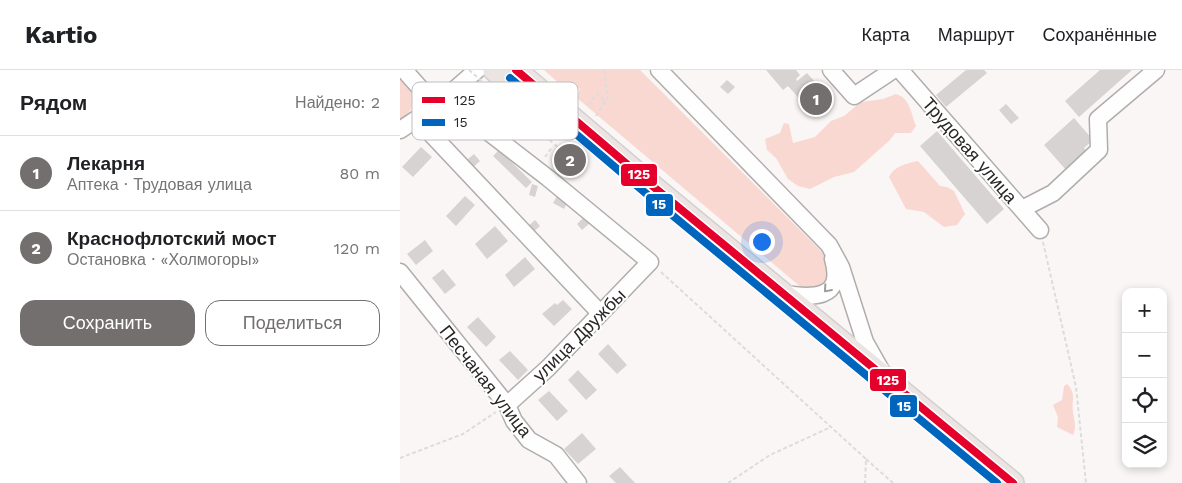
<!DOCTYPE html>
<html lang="ru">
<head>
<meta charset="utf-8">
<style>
	:root { --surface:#fff; --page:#f6f6f6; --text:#202124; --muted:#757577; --line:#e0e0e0; --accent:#726f6e }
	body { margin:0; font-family:"Work Sans",sans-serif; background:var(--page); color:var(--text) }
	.controls { position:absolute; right:15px; bottom:15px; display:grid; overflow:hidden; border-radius:10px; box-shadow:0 2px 8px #0003 }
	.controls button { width:45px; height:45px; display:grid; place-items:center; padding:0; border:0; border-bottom:1px solid var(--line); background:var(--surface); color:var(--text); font:25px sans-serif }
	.you { position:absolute; left:361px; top:171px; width:18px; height:18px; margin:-12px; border:4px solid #fff; border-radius:50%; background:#1a73e8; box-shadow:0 0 0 8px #1a73e833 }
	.badge { display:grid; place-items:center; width:32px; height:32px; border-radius:50%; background:var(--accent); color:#fff; font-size:16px; font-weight:700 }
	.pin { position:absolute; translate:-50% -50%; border:2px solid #fff; box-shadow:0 1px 5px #0006 }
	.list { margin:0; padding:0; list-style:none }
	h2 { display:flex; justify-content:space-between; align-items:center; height:65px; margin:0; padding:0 20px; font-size:21px }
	h2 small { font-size:16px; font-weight:400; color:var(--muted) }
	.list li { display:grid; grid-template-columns:32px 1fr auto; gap:15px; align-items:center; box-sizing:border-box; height:75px; padding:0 20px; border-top:1px solid var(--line) }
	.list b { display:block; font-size:19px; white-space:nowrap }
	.list p { margin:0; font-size:16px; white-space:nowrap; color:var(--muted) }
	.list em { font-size:16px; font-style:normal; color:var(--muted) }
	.actions { display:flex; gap:10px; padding:15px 20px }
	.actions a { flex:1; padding:11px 0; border:1px solid var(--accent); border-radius:15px; text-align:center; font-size:18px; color:var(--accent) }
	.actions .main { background:var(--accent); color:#fff }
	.icon { flex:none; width:28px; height:28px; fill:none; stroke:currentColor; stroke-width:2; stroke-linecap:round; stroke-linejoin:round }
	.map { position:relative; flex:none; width:782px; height:413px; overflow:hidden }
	header { display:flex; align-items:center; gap:30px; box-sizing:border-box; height:70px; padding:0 25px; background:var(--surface); border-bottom:1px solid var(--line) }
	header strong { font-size:24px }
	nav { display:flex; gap:28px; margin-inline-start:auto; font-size:18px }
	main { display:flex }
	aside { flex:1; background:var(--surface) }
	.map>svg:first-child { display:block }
</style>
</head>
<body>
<header>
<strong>Kartio</strong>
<nav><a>Карта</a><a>Маршрут</a><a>Сохранённые</a></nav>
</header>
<main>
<aside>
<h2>Рядом<small>Найдено: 2</small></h2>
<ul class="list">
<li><span class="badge">1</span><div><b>Лекарня</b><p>Аптека · Трудовая улица</p></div><em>80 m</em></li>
<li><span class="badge">2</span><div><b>Краснофлотский мост</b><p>Остановка · «Холмогоры»</p></div><em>120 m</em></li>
</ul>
<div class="actions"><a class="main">Сохранить</a><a>Поделиться</a></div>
</aside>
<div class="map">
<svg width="782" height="413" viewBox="0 0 782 413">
	<rect width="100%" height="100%" fill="#faf6f5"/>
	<path fill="#f9d8d1" d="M144 0H240L422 182C434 199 431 202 420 219H403L177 28 180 18 170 23Z
		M0 4C15 21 22 34 0 50Z
		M496 24C510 28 511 43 516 56L511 63H495L490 70 454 102 434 107 410 119 398 116 388 109 376 88 367 80 365 69 380 63 384 53 389 54 393 73 415 67 431 51 444 46 461 32 483 29Z
		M518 91 540 116 547 117 554 121 565 144 557 155 544 157 524 142 506 139 489 107C493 97 507 93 518 91Z
		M667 314C677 324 671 330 673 342 674 351 677 356 673 365L657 357 658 347 653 335 662 330 664 316Z"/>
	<path fill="#d6d3d2" d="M366 0H396L400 5 396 9 397 11 407 3 431 30 414 45 388 16 383 20Z
		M566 0H584L587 3 546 37 536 25Z
		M700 0H732L679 47 665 31Z
		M327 10 335 17 328 24 320 17Z
		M606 34 619 48 611 54 599 40Z
		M674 48 693 70 684 78 687 82 666 100 644 75Z
		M537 61 604 139 587 154 520 76Z
		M21 77 32 87 13 107 2 97Z
		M99 80 132 112 126 118 93 86Z
		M74 84 80 91 69 101 62 94Z
		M132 114 138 116 135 127 129 125Z
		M65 126 75 135 56 156 46 146Z
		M157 126 167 133 164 139 153 133Z
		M184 147 190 153 182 160 177 154Z
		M135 150 140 156 130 165 125 159Z
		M95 156 108 171 87 189 75 174Z
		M25 170 33 181 16 195 7 184Z
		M125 187 135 199 114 217 105 205Z
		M43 199 56 215 45 224 32 208Z
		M163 230 172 239 154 256 142 244 155 233 157 235Z
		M78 247 96 267 86 277 67 257Z
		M208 274 227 295 217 304 198 284Z
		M110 281 128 300 118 310 99 290Z
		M178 300 197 320 186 330 168 310Z
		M149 321 168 341 157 351 138 330Z
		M182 363 196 379 178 394 164 379Z
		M220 397 235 413H216L209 406Z"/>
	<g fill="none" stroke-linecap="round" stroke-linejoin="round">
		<defs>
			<path id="minor" d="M4 0 36 36
				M259 0 429 175 441 197 465 272 482 302
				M431 0 454 26 493 0
				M500 0 640 160
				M57 18 71 32 78 54 148 108 250 192 148 298 107 335
				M17 49 200 243
				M0 60 36 36 77 0
				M622 139 653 123 699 80 698 49 756 0
				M0 202 107 335 114 351 129 370 156 385 178 413
				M384 224C411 228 445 230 433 189"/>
			<path id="major" d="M94 0 125 26
				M116 0 255 118 613 413"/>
		</defs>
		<use href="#minor" stroke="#b0adac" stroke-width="19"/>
		<use href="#major" stroke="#d3d1d0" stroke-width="24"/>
		<path stroke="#dddcdc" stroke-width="2" stroke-dasharray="4 2.5" stroke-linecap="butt" d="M188 35 197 24 206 32
			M115 40 167 85 157 96
			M196 46 208 27 204 0
			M145 87 153 76
			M643 172 676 317 686 413
			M261 202 466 389 465 413
			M0 388 63 364 96 342
			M466 389 493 413
			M328 413 370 385 431 357"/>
		<use href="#minor" stroke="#fefefe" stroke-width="16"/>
		<use href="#major" stroke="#ebe4e2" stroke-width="21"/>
		<path stroke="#dddcdc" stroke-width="2" stroke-dasharray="4 2.5" stroke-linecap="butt" d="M69 0 90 18"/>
		<defs>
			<path id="bus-1" d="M116 0 255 118 613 413"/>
			<path id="bus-2" d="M110 8 249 126 597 413"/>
		</defs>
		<use href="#bus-1" stroke="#fff" stroke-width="11"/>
		<use href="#bus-2" stroke="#fff" stroke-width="11"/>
		<use href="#bus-1" stroke="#e4002b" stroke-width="8"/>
		<use href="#bus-2" stroke="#0065bd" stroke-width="8"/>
	</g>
	<defs><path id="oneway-chevron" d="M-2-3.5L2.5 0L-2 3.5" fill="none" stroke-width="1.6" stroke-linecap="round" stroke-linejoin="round" transform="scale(1.25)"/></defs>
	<use stroke="#9e9d9d" href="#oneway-chevron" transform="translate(427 219) rotate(131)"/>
	<g text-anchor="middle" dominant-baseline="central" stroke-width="4" stroke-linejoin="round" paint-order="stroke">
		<g font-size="18" fill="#292726" stroke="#fff">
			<text transform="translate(570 80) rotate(49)">Трудовая улица</text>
			<text transform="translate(179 265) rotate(-45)">улица Дружбы</text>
			<text transform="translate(86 311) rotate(52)">Песчаная улица</text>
		</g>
	</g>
	<rect x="12" y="12" width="166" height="58" rx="8" fill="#fff" stroke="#bfbebe" stroke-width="1"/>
	<rect x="22" y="27" width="23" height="6" fill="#e4002b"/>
	<rect x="22" y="49" width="23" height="7" fill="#0065bd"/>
	<g font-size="14" fill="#292726">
		<text x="54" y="35">125</text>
		<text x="54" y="57">15</text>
	</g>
	<g stroke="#fff" stroke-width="2">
		<rect x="220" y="93" width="38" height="24" rx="5" fill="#e4002b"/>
		<rect x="245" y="123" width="29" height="24" rx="5" fill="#0065bd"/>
		<rect x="469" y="298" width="38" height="24" rx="5" fill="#e4002b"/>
		<rect x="489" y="324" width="29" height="24" rx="5" fill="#0065bd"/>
	</g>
	<g font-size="14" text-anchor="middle" font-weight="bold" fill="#fff">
		<text x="239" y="109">125</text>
		<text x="259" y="139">15</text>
		<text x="488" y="315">125</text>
		<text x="504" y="341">15</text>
	</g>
</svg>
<div class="controls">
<button>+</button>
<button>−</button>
<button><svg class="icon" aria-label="locate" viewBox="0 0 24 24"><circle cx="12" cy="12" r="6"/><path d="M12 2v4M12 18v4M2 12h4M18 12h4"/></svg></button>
<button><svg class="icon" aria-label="layers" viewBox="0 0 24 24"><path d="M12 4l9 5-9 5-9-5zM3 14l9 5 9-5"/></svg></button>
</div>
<div class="you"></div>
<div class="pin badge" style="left:416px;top:29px">1</div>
<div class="pin badge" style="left:170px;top:90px">2</div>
</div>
</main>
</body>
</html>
